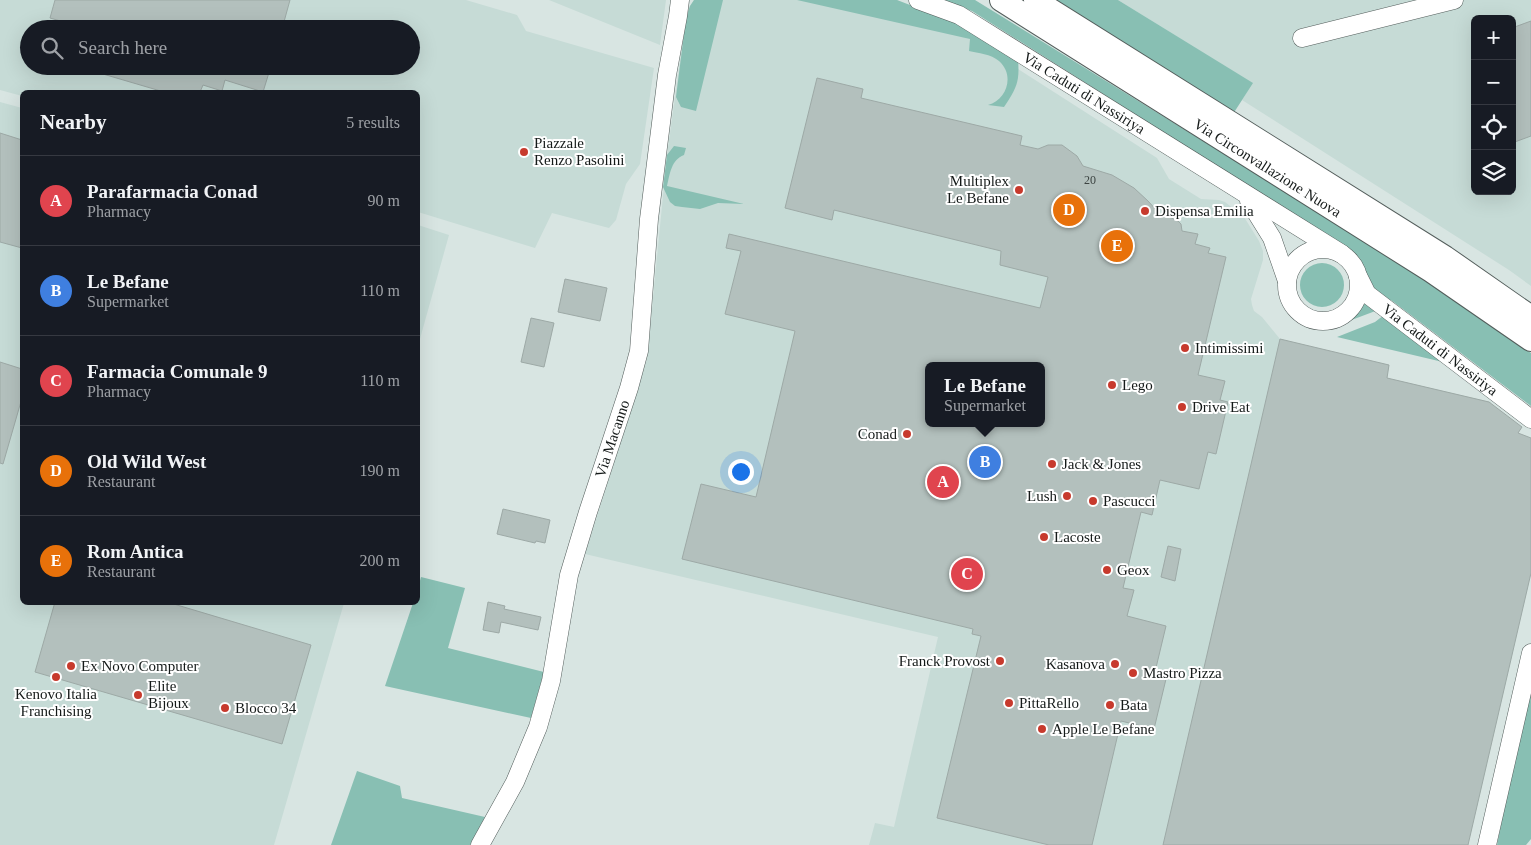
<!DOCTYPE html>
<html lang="en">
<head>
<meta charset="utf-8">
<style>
	:root { --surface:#171b24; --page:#20242c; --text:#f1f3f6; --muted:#9ea1a6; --line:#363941; --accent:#ea580c }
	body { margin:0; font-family:Georgia,serif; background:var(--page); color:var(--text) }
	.controls { position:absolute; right:15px; top:15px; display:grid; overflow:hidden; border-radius:8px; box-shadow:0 5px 20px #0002 }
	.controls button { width:45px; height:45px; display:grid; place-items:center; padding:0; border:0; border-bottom:1px solid var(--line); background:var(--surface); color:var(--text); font:25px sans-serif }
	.you { position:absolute; left:740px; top:471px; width:18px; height:18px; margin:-12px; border:4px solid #fff; border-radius:50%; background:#1a73e8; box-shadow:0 0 0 8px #1a73e833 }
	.badge { display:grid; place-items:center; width:32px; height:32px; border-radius:50%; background:var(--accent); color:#fff; font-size:16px; font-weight:700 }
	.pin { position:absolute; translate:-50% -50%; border:2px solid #fff; box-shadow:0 1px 5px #0006 }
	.popup { position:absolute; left:925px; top:362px; width:120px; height:65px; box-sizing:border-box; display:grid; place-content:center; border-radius:8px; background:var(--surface); filter:drop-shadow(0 1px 4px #0005); font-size:16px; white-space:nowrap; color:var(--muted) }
	.popup b { font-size:19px; color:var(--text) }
	.popup::after { content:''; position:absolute; left:50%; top:100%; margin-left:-10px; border:10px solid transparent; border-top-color:var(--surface) }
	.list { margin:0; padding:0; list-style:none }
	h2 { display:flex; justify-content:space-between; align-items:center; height:65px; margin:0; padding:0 20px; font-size:21px }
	h2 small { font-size:16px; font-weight:400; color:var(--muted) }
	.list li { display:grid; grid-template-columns:32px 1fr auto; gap:15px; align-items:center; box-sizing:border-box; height:90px; padding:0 20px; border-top:1px solid var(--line) }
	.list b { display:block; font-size:19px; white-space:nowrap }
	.list p { margin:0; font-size:16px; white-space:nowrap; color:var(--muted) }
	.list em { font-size:16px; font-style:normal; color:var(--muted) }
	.icon { flex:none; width:28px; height:28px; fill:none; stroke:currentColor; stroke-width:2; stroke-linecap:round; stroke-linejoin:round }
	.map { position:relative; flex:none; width:1531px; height:845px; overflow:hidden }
	.search { position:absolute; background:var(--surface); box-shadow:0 5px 20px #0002; left:20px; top:20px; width:400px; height:55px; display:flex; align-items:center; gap:12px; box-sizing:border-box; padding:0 18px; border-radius:28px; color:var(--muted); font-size:19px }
	.panel { position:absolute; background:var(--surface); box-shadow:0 5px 20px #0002; left:20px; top:90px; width:400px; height:515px; border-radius:8px }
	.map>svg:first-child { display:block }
</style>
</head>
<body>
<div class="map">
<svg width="1531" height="845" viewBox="0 0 1531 845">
	<rect width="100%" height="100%" fill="#d8e5e2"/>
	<path fill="#c6dbd6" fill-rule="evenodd" d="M0 0H466L517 15 526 31 654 68 640 164 626 184 616 220 609 228 552 213 535 248 418 212V92H22V96L0 90ZM29 29H411V66H29Z
		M549 0H666L660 45Z
		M694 0H897L1018 60V69L1157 158 1169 179 1201 199 1219 200 1225 202 1244 217 1259 241 1263 251V260L1251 299 1252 305 1254 311 1262 317 1280 339 1389 365 1387 378 1491 402 1486 428 1531 573 1468 845H869L875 823 894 827 938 637 585 554 647 359 667 155 686 18 690 6ZM929 366H1041V423H929Z
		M1118 0H1531V286L1509 270 1242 100 1252 83ZM1475 19H1512V191H1475Z
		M0 102 22 108V602L344 603 274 845H0Z
		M418 225 449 235 418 346Z"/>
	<path fill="#88bfb3" d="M694 0H723L696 111 681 107 676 97 686 18 690 6Z
		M797 0H897L967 27 1018 60C1020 82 1016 89 1004 107L988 105C1007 100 1015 75 999 61 991 54 978 53 969 51L970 39Z
		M940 0H975L1423 277 1531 353V406L1391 300 1388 302 1371 286 1353 257 1340 244 972 11Z
		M1052 0H1118L1253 83 1233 114Z
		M674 146 686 148 684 155C671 160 670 174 667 186L744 204 718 203 700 209 682 207 675 206 670 202 663 187 667 155Z
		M1300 285a22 22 0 1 1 44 0a22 22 0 1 1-44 0Z
		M1362 298 1378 310 1341 324C1351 317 1356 309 1362 298Z
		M1384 315 1447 363 1337 337 1375 322Z
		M421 577 465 588 448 648 544 672 531 718 385 686 413 603 418 602V588Z
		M1531 686V839L1526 845H1497L1513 763Z
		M357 771 400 786 402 798 485 817 470 845H331Z"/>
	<path fill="#b3c0bd" stroke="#9da9a6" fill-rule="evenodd" d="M55 0H290L282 29H62L64 22 50 18Z
		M1531 21V136L1512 143V28Z
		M86 66H271L263 92 225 80 222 91 203 85 200 92H164L86 69Z
		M817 78 863 89 861 98 1022 136 1020 145 1038 149 1048 145H1062L1077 156 1083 166 1112 175 1134 188 1148 201 1160 214 1167 216 1178 221 1181 224 1182 231 1198 234 1195 244 1210 248 1208 253 1226 257 1198 375 1225 381 1220 400 1228 402 1216 454 1208 452 1199 489 1160 480 1152 515 1141 512 1123 588 1134 590 1127 616 1166 626 1154 676 1166 679 1154 729 1121 721 1092 845H1049L937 818 981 636 972 634 973 629 682 559 701 484 756 497 795 331 725 314 741 251 726 248 729 234 1040 308 1048 277 1000 265 1001 251 834 210 832 220 785 208ZM929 366H1041V423H929Z
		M0 133 22 140V248L0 242Z
		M565 279 607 288 600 321 558 312Z
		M531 318 554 323 544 367 521 362Z
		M1280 339 1389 365 1387 378 1489 402 1522 427 1518 433 1531 438V573L1468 845H1163Z
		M0 362 22 369V398L3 464 0 463Z
		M503 509 550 520 545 543 536 541 535 543 497 534Z
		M1168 546 1181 549 1175 581 1161 577Z
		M55 602H167L311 645 282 744 35 672Z
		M488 602 505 606 504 609 541 617 538 630 501 622 499 633 483 630Z"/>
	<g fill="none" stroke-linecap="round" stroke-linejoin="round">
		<defs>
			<g id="minor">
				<path id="s1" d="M918 0 959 15 1342 254"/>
				<path d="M1302 38 1454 0"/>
				<path d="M1249 201 1272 238 1287 281"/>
				<circle cx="1323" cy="285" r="36"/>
				<path id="s2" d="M1358 276 1367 294 1531 419"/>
				<path id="s3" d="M480 845 515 782 538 727 551 681 569 575 588 512 629 388 639 351 649 219 667 75 678 16 680 0"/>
				<path d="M1487 845 1531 653"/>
			</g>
			<g id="major">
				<path id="s4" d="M1001 0 1431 271 1531 340"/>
				<path d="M1035 0 1445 257 1531 317"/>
			</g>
		</defs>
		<use href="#minor" stroke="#535d5b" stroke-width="19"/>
		<use href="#major" stroke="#535d5b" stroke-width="24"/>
		<use href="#minor" stroke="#fff" stroke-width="18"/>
		<use href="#major" stroke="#fff" stroke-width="22"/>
	</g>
	<g fill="#c73a2d" stroke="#fff" stroke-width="2">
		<circle cx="524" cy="152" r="5"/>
		<circle cx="1019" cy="190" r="5"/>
		<circle cx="1145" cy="211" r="5"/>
		<circle cx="1185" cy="348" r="5"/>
		<circle cx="1112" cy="385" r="5"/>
		<circle cx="1182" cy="407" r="5"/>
		<circle cx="907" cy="434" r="5"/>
		<circle cx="1052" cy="464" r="5"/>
		<circle cx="1067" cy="496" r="5"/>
		<circle cx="1093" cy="501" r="5"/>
		<circle cx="1044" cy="537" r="5"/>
		<circle cx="1107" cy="570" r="5"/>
		<circle cx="1000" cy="661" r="5"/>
		<circle cx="1115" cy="664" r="5"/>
		<circle cx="71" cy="666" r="5"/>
		<circle cx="1133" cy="673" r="5"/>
		<circle cx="56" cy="677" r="5"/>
		<circle cx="138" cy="695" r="5"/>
		<circle cx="1009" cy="703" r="5"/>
		<circle cx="1110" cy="705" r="5"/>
		<circle cx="225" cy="708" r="5"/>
		<circle cx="1042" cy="729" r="5"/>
	</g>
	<g text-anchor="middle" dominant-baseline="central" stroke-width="4" stroke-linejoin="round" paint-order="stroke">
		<g font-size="12" fill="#3c4341">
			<text x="1090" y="180">20</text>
		</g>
		<g font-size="15" fill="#141918" stroke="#fff">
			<text stroke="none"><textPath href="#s1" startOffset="191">Via Caduti di Nassiriya</textPath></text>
			<text stroke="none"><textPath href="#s4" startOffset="315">Via Circonvallazione Nuova</textPath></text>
			<text stroke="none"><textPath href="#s2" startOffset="112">Via Caduti di Nassiriya</textPath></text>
			<text stroke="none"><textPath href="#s3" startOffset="430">Via Macanno</textPath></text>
		</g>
		<g font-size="15" fill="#141918" stroke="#fff" text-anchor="start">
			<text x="534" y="143">Piazzale<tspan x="534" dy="17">Renzo Pasolini</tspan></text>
			<text x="1009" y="181" text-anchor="end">Multiplex<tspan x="1009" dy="17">Le Befane</tspan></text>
			<text x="1155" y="211">Dispensa Emilia</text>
			<text x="1195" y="348">Intimissimi</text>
			<text x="1122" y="385">Lego</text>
			<text x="1192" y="407">Drive Eat</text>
			<text x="897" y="434" text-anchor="end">Conad</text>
			<text x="1062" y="464">Jack &amp; Jones</text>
			<text x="1057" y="496" text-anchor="end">Lush</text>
			<text x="1103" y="501">Pascucci</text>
			<text x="1054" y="537">Lacoste</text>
			<text x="1117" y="570">Geox</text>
			<text x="990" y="661" text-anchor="end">Franck Provost</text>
			<text x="1105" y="664" text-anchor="end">Kasanova</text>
			<text x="81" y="666">Ex Novo Computer</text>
			<text x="1143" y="673">Mastro Pizza</text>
			<text x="148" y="686">Elite<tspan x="148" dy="17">Bijoux</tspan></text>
			<text x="56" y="694" text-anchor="middle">Kenovo Italia<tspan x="56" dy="17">Franchising</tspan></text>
			<text x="1019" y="703">PittaRello</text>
			<text x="1120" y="705">Bata</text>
			<text x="235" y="708">Blocco 34</text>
			<text x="1052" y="729">Apple Le Befane</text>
		</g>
	</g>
</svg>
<div class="controls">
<button>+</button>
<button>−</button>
<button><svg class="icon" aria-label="locate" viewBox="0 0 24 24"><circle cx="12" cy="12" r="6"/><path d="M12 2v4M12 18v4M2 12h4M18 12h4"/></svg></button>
<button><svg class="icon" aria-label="layers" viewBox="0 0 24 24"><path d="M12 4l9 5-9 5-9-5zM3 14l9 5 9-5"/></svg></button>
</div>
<div class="you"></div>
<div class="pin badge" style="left:943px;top:482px;background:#e0444e">A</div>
<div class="pin badge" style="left:985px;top:462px;background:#3f7fe0">B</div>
<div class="popup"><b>Le Befane</b>Supermarket</div>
<div class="pin badge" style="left:967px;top:574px;background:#e0444e">C</div>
<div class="pin badge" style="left:1069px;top:210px;background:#e8710a">D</div>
<div class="pin badge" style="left:1117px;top:246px;background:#e8710a">E</div>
<div class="search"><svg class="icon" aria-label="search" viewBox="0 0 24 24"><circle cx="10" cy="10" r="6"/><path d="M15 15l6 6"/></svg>Search here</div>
<section class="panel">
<h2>Nearby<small>5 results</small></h2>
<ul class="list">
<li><span class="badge" style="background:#e0444e">A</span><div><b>Parafarmacia Conad</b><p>Pharmacy</p></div><em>90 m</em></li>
<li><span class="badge" style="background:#3f7fe0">B</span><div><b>Le Befane</b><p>Supermarket</p></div><em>110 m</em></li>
<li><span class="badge" style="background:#e0444e">C</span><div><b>Farmacia Comunale 9</b><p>Pharmacy</p></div><em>110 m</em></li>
<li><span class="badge" style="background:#e8710a">D</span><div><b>Old Wild West</b><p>Restaurant</p></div><em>190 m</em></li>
<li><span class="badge" style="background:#e8710a">E</span><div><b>Rom Antica</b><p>Restaurant</p></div><em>200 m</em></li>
</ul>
</section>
</div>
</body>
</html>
